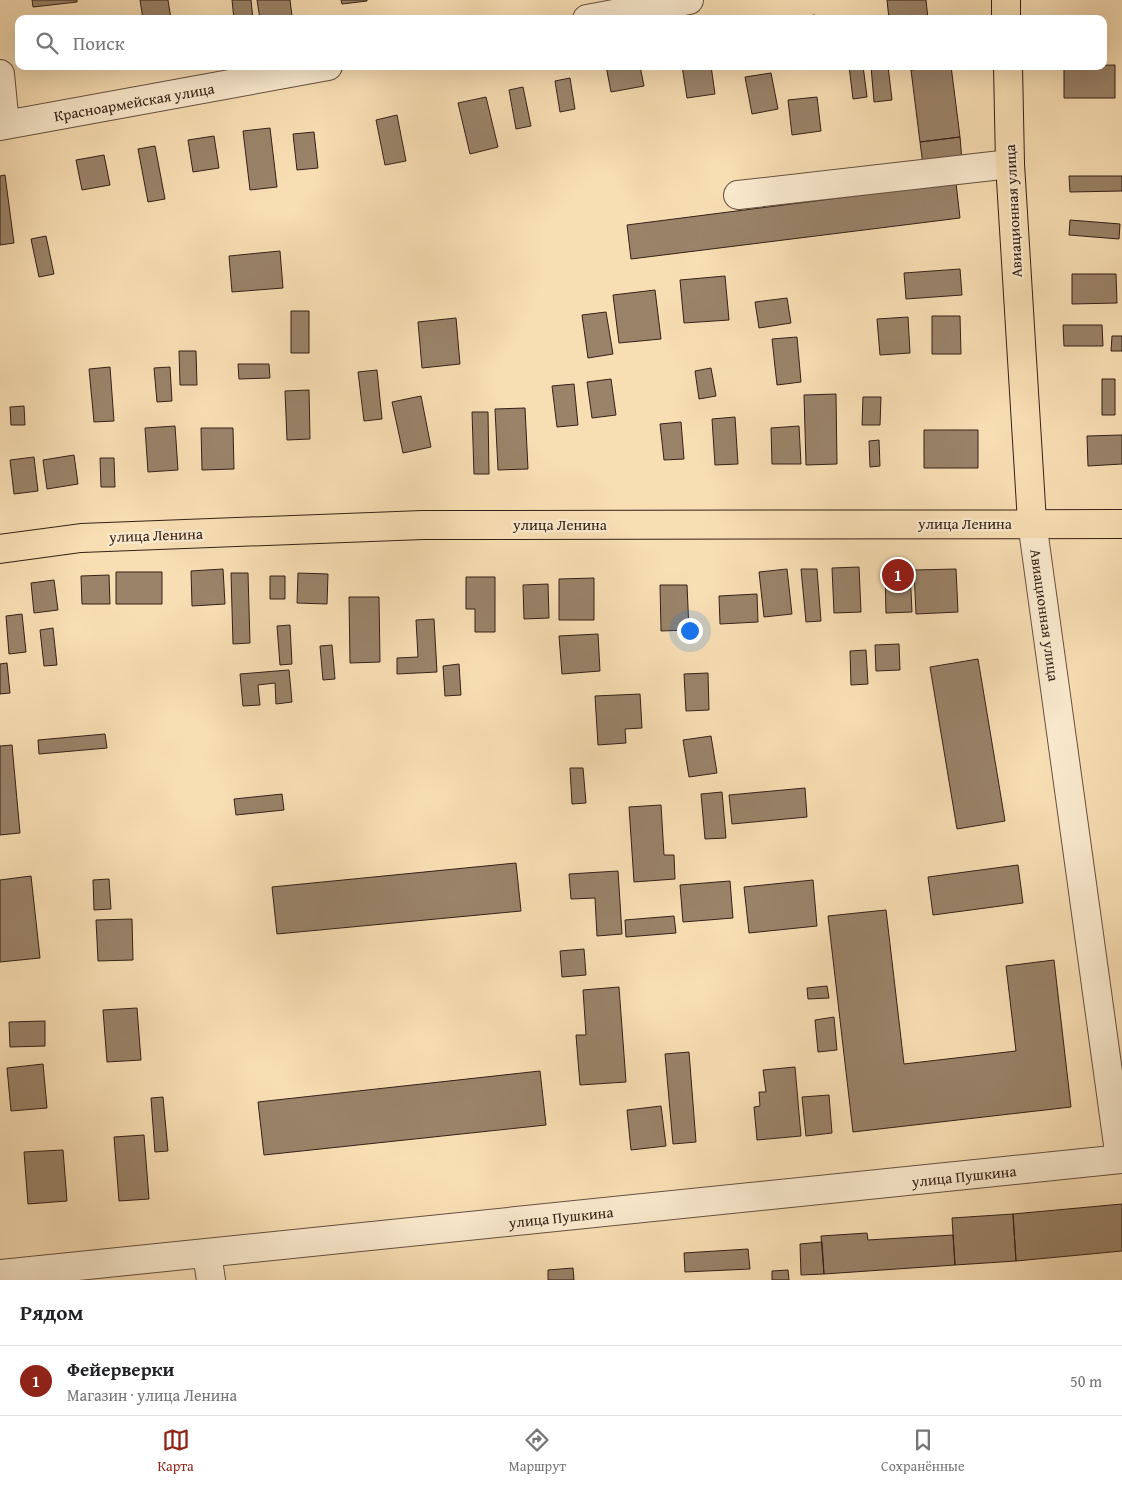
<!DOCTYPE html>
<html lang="ru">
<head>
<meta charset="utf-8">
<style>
	:root { --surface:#fff; --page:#f6f6f6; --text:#202124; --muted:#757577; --line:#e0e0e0; --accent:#8f2418 }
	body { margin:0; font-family:"Gentium Book Plus",serif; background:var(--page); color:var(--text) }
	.you { position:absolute; left:689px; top:630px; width:18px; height:18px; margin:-12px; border:4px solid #fff; border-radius:50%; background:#1a73e8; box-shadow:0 0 0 8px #1a73e833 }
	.badge { display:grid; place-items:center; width:32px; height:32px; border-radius:50%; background:var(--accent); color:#fff; font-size:16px; font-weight:700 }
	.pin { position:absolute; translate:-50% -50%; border:2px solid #fff; box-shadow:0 1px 5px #0006 }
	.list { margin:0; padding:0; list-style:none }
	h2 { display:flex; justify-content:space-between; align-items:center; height:65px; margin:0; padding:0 20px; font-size:21px }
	h2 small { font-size:16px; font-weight:400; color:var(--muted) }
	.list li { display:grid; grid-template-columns:32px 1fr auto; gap:15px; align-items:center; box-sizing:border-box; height:70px; padding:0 20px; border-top:1px solid var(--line) }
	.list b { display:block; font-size:19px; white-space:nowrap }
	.list p { margin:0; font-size:16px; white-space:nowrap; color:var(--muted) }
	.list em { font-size:16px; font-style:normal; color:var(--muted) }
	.icon { flex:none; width:28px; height:28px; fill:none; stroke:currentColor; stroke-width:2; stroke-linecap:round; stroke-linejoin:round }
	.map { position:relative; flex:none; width:1122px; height:1280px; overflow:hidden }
	.search { position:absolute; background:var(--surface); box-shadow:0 5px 20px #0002; left:15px; right:15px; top:15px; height:55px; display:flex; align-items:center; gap:12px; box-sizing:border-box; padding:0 18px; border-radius:10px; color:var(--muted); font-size:19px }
	.sheet { height:135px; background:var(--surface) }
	nav { display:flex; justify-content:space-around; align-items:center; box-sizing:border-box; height:70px; border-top:1px solid var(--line); background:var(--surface); font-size:14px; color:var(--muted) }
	nav a { display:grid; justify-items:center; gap:2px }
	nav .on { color:var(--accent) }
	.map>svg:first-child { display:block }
</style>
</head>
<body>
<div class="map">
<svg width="1122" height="1280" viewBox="0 0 1122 1280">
	<rect width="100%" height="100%" fill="#f8deb3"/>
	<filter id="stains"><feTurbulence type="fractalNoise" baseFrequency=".004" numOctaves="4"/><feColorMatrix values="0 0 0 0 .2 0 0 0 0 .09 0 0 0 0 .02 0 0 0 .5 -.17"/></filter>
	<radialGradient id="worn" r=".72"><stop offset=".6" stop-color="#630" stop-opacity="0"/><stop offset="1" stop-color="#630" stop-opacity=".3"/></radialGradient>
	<path fill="#9a8369" stroke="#342019" d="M32 0H77V2L33 7Z
		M140 0H168L171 19H143Z
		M232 0H251L253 19H234Z
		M257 0H290L292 16 260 19Z
		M341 0H367V1L342 4Z
		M887 0H926L928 19H889Z
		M815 15V19H793V18Z
		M1115 65V98H1064V66Z
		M606 66H640L644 86 611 92Z
		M682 66H711L715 94 687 98Z
		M849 66H863L867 97 853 99Z
		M871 66H888L892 100 874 102Z
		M951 66 960 137 920 142 911 70Z
		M771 73 778 109 752 114 745 77Z
		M570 78 575 109 560 112 555 81Z
		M523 87 531 126 516 129 509 90Z
		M486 97 498 147 470 154 458 103Z
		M817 97 821 131 792 135 788 100Z
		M397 115 406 161 385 165 376 120Z
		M270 128 277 187 250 190 243 131Z
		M314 132 318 168 297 170 293 134Z
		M214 136 219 168 193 172 188 140Z
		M960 137 962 161 923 165 920 142Z
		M155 146 165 199 148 202 138 149Z
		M104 155 110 185 82 190 76 160Z
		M5 175 14 243 0 245V176Z
		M1069 176H1122V191L1070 192Z
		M956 183 960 218 631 259 627 225Z
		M1070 220 1120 224 1119 239 1069 235Z
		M46 236 54 274 39 277 31 239Z
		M280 251 283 288 232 292 229 256Z
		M960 269 962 295 906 299 904 273Z
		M1072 274H1116L1117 303 1072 304Z
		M725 276 729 320 684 323 680 280Z
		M655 290 661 339 619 343 613 295Z
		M787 298 791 323 759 328 755 302Z
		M291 311H309V353H291Z
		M606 312 613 354 588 358 582 315Z
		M932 316H960L961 354H932Z
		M908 317 910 353 880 355 877 319Z
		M456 318 460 364 422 368 418 322Z
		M1063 325H1102L1103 346H1064Z
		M1112 336H1122V351H1111Z
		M797 337 801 382 777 385 772 339Z
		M179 351H196L197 385H180Z
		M238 364H269L270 378 239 379Z
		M110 367 114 421 94 422 89 369Z
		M170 367 172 401 157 402 154 368Z
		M711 368 716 396 699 399 695 371Z
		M377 370 382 419 364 421 358 372Z
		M611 379 616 415 592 418 587 382Z
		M1102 379H1115V415H1102Z
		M574 384 578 425 557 427 552 386Z
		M309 390 310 439 287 440 285 391Z
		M836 394 837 464 806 465 804 395Z
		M421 396 431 447 403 453 392 402Z
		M863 397H881L880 425H862Z
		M24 406 25 425H11L10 407Z
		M525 408 528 469 498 470 495 409Z
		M472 412H488L489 474H474Z
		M735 417 738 464 715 465 712 419Z
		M681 422 684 459 664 460 660 424Z
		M175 426 178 470 148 472 145 428Z
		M799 426 801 464H772L771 428Z
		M201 428H233L234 469 202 470Z
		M924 430H978V468H924Z
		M1122 435V464L1088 466 1087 436Z
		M879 440 880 466 870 467 869 441Z
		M74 455 78 484 47 489 43 460Z
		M34 457 38 491 14 494 10 460Z
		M100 458H114L115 487H101Z
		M859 567 861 612 834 613 832 568Z
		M223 569 225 604 192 606 191 571Z
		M787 569 792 614 764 617 759 572Z
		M801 569H817L821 621 806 622Z
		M956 569 958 612 916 614 914 570Z
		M910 571 912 612 886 613 885 573Z
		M116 572H162V604H116Z
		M231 573H248L250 643 233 644Z
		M298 573 328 574 327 604 297 603Z
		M109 575 110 604H82L81 576Z
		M270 576H285V599H270Z
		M466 577H495V632H475V609H466Z
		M594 578V620H559V579Z
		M54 580 58 610 34 613 31 583Z
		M548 584 549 618 524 619 523 585Z
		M660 585H687L689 630 661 631Z
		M757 594 758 622 720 624 719 596Z
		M349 597H379L380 662 350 663Z
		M22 614 26 652 9 654 6 616Z
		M434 619 437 672 397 674V658L418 657 416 620Z
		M290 625 292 664 280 665 277 626Z
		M53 628 57 665 44 666 40 630Z
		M598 634 600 671 562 674 559 636Z
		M899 644 900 670 876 671 875 645Z
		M332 645 335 679 323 680 320 646Z
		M866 650 868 684 851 685 850 651Z
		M978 659 1005 821 957 829 930 667Z
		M7 663 10 693 0 694V664Z
		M459 664 461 695 445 696 443 666Z
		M289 670 292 702 276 704 275 683 258 685 260 705 243 706 240 674Z
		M708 673 709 710 686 711 684 674Z
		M640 694 642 728 625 729 626 743 598 745 595 696Z
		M105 734 107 748 39 754 38 740Z
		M711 736 717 773 689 777 683 740Z
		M12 745 20 833 0 835V746Z
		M570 768H583L586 803 572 804Z
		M805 788 807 817 732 824 729 795Z
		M722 792 726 838 705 839 701 794Z
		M282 794 284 810 236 815 234 799Z
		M661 805 664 855H674L675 879 634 882 629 807Z
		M516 863 521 911 277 934 272 887Z
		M1018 865 1023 903 933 915 928 877Z
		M618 871 622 934 597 936 595 898 571 899 569 874Z
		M31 876 40 958 0 962V880Z
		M109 879 111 909 94 910 93 880Z
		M813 880 817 926 749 933 744 887Z
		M730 881 733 918 683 922 680 885Z
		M886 910 904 1064 1016 1051 1006 966 1054 960 1071 1107 853 1132 828 916Z
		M674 916 676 933 626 937 625 920Z
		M132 919 133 960 98 961 96 920Z
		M584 949 586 975 562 977 560 951Z
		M827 986 829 998 808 999 807 988Z
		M619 987 626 1082 580 1085 576 1035H586L583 990Z
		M137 1008 141 1060 107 1062 103 1010Z
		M834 1017 837 1050 818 1052 815 1020Z
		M45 1021V1046L10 1047 9 1022Z
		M689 1052 696 1142 673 1144 665 1054Z
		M43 1064 47 1108 11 1111 7 1068Z
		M795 1067 801 1136 757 1140 754 1107 760 1106 759 1092H766L763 1070Z
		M540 1071 546 1125 264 1155 258 1102Z
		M829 1095 832 1133 806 1136 802 1097Z
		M163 1097 168 1151 155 1152 151 1098Z
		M661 1106 666 1146 631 1150 627 1110Z
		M144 1135 149 1199 119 1201 114 1137Z
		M63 1150 67 1201 28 1204 24 1152Z
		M1122 1204V1251L1016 1261 1013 1214Z
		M1013 1214 1016 1261 955 1265 952 1218Z
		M867 1233 868 1240 953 1235 955 1265 824 1274 821 1236Z
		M822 1242 824 1274 801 1275 800 1244Z
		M748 1249 750 1269 685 1272 684 1253Z
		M573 1268 574 1280H548V1270Z
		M788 1270 789 1280H772V1271Z"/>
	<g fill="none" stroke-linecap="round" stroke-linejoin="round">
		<defs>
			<path id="minor" d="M587 19 689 0
				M0 74 5 125
				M0 126 328 66
				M738 195 1010 164
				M1032 522 1120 1159
				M207 1254 211 1280
				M0 1274 1122 1159"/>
			<path id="major" d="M1006 0V19
				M1008 66 1010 164 1032 522
				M0 549 81 538 423 525 1122 524"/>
		</defs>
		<use href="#minor" stroke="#655040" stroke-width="30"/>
		<use href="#major" stroke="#342019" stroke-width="30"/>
		<use href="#minor" stroke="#faeace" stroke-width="28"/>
		<use href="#major" stroke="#f8deb3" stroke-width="28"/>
	</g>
	<g text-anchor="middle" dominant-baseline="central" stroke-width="4.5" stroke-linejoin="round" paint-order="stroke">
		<g font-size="15" fill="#342019" stroke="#faeace">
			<text transform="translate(134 102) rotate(-10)">Красноармейская улица</text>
			<text transform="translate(1013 211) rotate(-93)">Авиационная улица</text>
			<text x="965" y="523">улица Ленина</text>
			<text x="560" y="524">улица Ленина</text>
			<text transform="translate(156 535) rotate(-2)">улица Ленина</text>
			<text transform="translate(1045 615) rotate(82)">Авиационная улица</text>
			<text transform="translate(964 1176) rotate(-6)">улица Пушкина</text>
			<text transform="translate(561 1217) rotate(-6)">улица Пушкина</text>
		</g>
	</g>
	<rect width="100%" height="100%" filter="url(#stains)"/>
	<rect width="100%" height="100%" fill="url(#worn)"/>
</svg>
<div class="you"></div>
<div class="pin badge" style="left:898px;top:575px">1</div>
<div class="search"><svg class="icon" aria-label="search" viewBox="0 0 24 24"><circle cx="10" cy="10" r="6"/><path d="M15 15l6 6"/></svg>Поиск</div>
</div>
<section class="sheet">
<h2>Рядом<small></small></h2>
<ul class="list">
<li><span class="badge">1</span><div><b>Фейерверки</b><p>Магазин · улица Ленина</p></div><em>50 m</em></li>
</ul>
</section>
<nav>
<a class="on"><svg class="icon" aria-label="map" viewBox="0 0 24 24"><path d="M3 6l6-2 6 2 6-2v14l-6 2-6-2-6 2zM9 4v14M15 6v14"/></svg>Карта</a>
<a><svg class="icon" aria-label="directions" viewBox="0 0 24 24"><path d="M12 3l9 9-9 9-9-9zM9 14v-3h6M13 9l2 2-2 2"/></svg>Маршрут</a>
<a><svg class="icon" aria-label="saved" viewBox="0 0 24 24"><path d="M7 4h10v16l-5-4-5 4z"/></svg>Сохранённые</a>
</nav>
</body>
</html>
